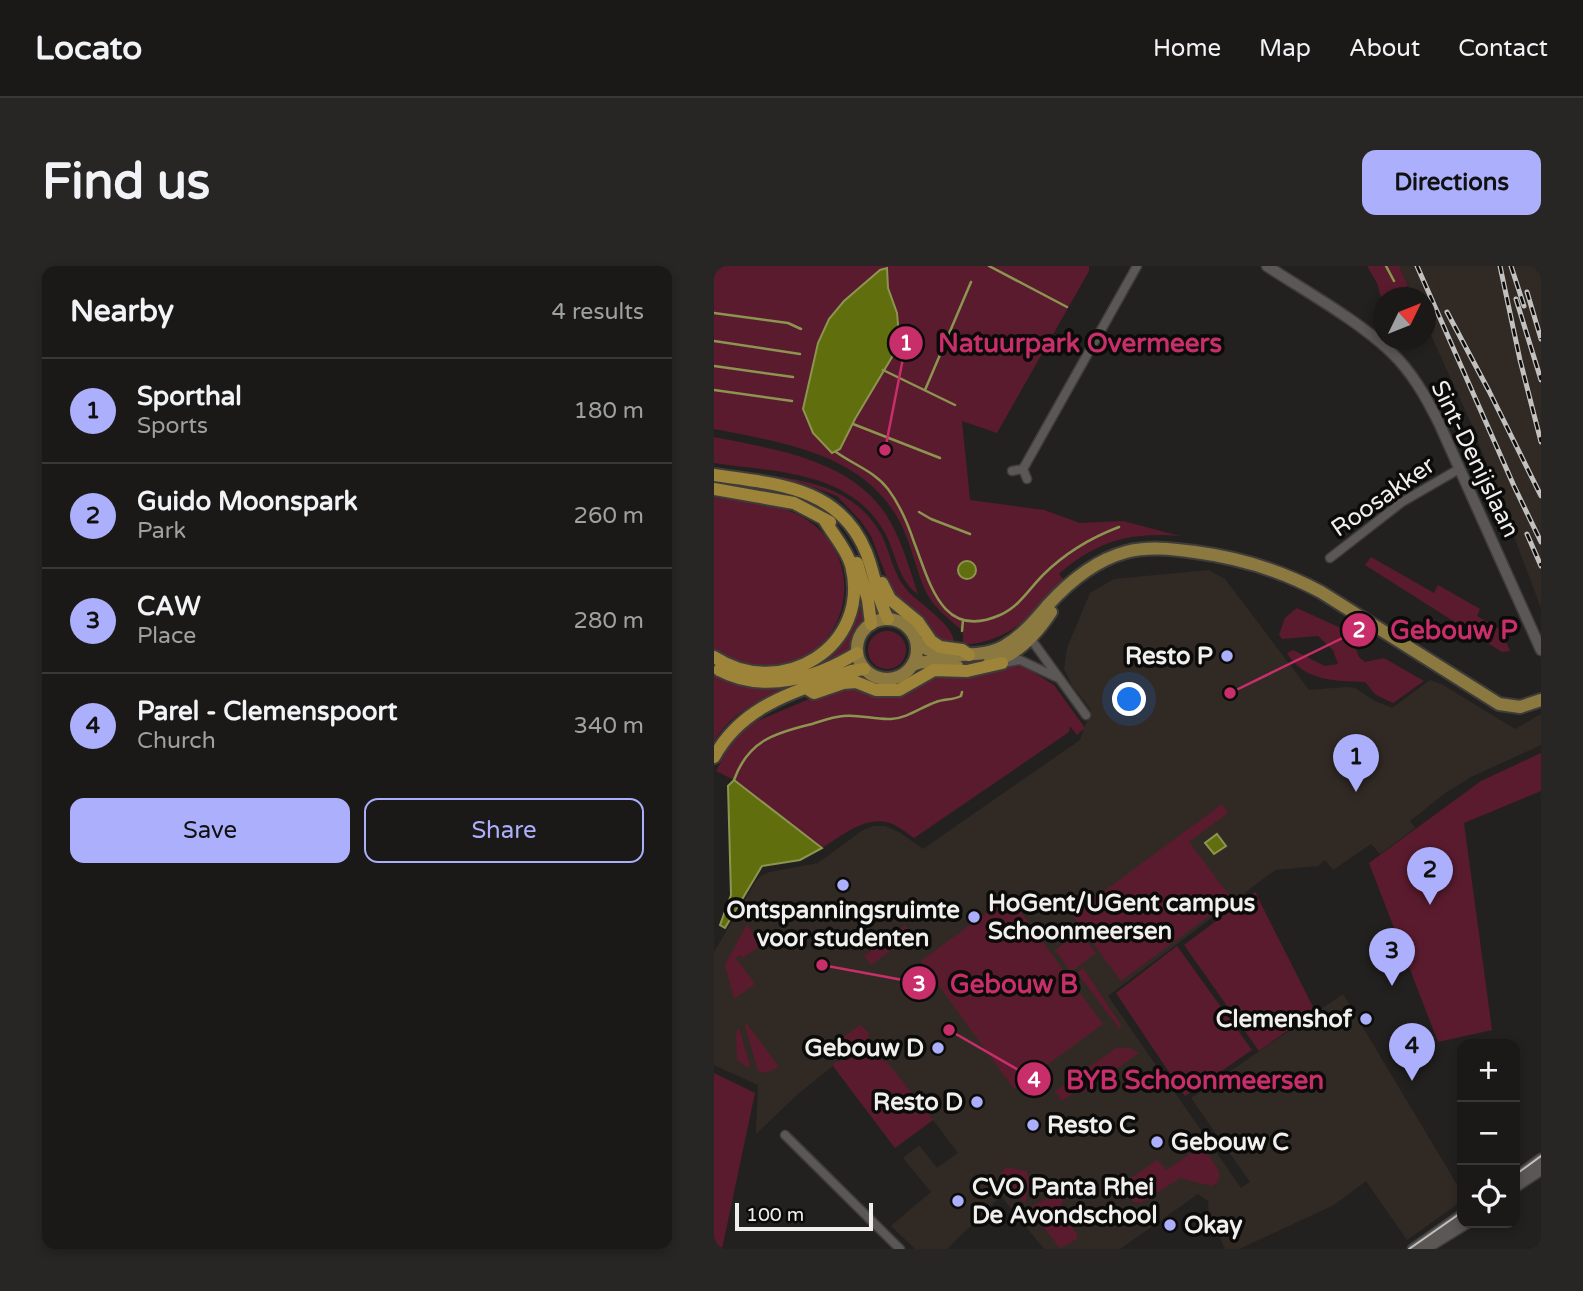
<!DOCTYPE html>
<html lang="en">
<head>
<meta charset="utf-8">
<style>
	:root { --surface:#1a1917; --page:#272624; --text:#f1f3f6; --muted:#9fa0a1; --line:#383836; --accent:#acaffb }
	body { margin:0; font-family:"Varela Round",sans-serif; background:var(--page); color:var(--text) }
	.controls { position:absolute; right:21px; bottom:21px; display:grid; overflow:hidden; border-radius:14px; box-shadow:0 4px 10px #0003 }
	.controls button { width:63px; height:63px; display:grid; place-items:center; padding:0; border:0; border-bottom:2px solid var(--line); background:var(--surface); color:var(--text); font:35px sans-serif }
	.compass { position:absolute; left:659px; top:21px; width:63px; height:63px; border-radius:50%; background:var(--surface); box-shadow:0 4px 10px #0003; rotate:47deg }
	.scale { position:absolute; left:21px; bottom:18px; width:138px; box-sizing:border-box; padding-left:7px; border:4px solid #f1efee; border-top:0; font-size:19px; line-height:24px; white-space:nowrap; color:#f1efee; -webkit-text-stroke:5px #0b0b0a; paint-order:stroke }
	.you { position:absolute; left:416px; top:434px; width:24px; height:24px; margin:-18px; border:5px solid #fff; border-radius:50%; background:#1a73e8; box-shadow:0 0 0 10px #1a73e833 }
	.badge { display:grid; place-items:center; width:46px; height:46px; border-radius:50%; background:var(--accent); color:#111; font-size:23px; font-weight:700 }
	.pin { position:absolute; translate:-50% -58px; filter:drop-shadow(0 2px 4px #0008) }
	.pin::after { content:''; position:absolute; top:37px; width:24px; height:21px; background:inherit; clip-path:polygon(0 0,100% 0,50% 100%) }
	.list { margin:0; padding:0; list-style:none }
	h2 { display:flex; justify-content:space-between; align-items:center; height:91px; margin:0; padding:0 28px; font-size:30px }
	h2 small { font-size:23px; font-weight:400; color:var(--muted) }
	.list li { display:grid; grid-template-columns:46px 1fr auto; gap:21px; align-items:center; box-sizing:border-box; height:105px; padding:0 28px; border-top:2px solid var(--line) }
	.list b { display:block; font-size:26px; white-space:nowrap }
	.list p { margin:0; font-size:23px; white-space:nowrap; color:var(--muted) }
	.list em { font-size:23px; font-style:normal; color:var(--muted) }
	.actions { display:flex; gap:14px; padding:21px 28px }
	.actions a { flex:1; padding:16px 0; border:2px solid var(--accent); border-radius:14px; text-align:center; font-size:24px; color:var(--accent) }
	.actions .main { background:var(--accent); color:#111 }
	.icon { flex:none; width:38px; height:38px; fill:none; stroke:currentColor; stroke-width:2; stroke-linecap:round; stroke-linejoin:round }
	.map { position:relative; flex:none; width:827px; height:983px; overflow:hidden; border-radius:14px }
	header { display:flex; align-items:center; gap:42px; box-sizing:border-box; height:98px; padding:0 35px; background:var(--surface); border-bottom:2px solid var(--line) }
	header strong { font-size:33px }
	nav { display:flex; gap:38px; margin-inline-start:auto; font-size:24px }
	.intro { display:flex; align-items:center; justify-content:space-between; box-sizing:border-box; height:168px; padding:0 42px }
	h1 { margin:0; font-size:49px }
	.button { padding:18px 32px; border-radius:14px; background:var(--accent); color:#111; font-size:24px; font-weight:700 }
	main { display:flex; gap:42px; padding:0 42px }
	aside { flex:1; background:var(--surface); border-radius:14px; box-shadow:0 4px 10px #0003 }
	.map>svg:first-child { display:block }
</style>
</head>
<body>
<header>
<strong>Locato</strong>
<nav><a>Home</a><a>Map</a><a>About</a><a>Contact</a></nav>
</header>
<div class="intro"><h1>Find us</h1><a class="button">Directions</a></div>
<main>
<aside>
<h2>Nearby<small>4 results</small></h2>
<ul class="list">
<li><span class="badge">1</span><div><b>Sporthal</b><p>Sports</p></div><em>180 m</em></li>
<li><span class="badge">2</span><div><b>Guido Moonspark</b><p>Park</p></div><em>260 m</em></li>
<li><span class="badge">3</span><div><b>CAW</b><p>Place</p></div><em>280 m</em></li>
<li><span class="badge">4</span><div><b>Parel - Clemenspoort</b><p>Church</p></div><em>340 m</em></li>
</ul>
<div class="actions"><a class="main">Save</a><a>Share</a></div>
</aside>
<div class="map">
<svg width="827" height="983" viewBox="0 0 827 983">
	<rect width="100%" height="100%" fill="#23211f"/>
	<path fill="#312a24" d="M685 0H827V342L757 157 712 58V32L699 31Z
		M495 304 511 313 595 424 632 421 641 422 661 435 678 442 716 414 729 419 801 463 827 448V479L757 511 730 528 696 555 701 562 666 588 657 578 619 604 611 594 604 600 561 604 394 730 527 922 536 916 477 832 629 728 748 927V935L693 974 652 915 620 939 525 983H511L495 948 494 935 484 928 406 983H330L287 930 233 983H201L177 960 217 926 189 892 205 879 223 902 244 887 219 854 181 882 119 800 85 827 42 868 44 819 0 799V686L42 615 47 610 56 606 104 597 149 564 160 560H171L185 566 209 583 366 474 377 444 358 419 350 403 353 382 376 327 400 313Z"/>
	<path fill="#5b1b2e" d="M0 0H375V5L283 167 248 155 256 234 330 244 366 257 409 255 466 270C416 266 383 275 345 308L349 313C320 348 298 375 249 379V365C237 355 219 341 212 326 203 307 199 285 190 265 158 189 72 177 0 163Z
		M653 0H685L694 20 667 31 663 17Z
		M0 171C64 184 143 194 177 257 189 279 196 304 204 328 184 315 182 287 171 267 137 205 62 206 0 197Z
		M30 206C83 213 138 217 167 268 176 285 179 308 192 323 203 337 241 358 240 378L221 371 209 352 180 330 157 270 146 254 123 230 88 217Z
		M0 231C30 234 68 237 93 254 165 302 125 413 39 400 33 399 24 398 18 396 12 393 6 388 0 384Z
		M657 291 720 327 724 319 766 343 763 350 787 364 796 385 788 386 651 299Z
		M140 298 153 356 142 368 139 384C112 401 82 407 50 411L126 375Z
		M583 342 635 366 645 391 651 396 670 392 710 415 679 437 662 429 651 416C620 415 590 415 573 387L579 384 611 400 624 398 619 384 604 370 568 373 565 369 571 352Z
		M154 384a19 19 0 1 1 38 0a19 19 0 1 1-38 0Z
		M306 398 340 419 371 462 363 469 356 460 355 466 200 572C193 567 184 560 176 557 151 549 128 570 108 582L20 514 2 505 15 481 36 458 100 431 142 420 161 428 221 409Z
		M0 406 91 417C55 428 21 442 0 475Z
		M827 487V525L750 557 778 764 724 776 655 597 767 515Z
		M508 538 514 547 475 576 518 633 407 715 358 649Z
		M541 626 601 745 545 785 470 679Z
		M295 630 389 758 300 823 207 695Z
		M33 658 47 679 29 692 26 689 22 692 41 718 20 733 11 699Z
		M191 659 197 669 157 699 150 690Z
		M366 666 382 687 357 706 341 684Z
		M463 680 538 784 471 830 402 727Z
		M369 702 408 760 405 762 363 707Z
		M33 758 65 801 51 807 44 805 31 760Z
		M146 759 155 767 154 772C146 781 134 781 124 775Z
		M25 762 36 800 34 802 23 793 22 767Z
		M402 782H416L425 787 367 828 364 824 348 835 341 825Z
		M127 788 166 793 173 796 219 854 181 882 119 800 120 796H126Z
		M0 807 41 827 8 983H0Z
		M480 868 505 905C506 913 505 916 498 920L466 912 427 937 420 936 408 918 443 894 453 904 480 885 474 872Z
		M292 901 313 905 315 917 311 938 286 909Z
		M340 924 351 925 347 943 352 947 349 950 352 953 355 950 358 954 357 959 363 968V973L346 982 317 945V941L339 929Z"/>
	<path fill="#616e0d" stroke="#8c9550" stroke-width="2" d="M173 2 174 22 183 47 185 70 178 91 141 153 126 183 118 187 99 167 89 143 104 77 115 53 130 35 166 4Z
		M244 304a9 9 0 1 1 18 0a9 9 0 1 1-18 0Z
		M20 514 108 582 86 594 48 600 11 662 6 659 17 629 14 520Z
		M503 568 512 580 500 588 491 577Z"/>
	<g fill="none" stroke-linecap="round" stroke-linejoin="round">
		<path stroke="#8c9550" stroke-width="2.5" d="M275 0 353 41
			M672 0 680 15
			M0 47 74 57 87 63
			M0 75 86 88
			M0 100 79 111
			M169 104 241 139
			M0 124 78 135
			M211 124 257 16
			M139 158 226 192
			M122 186C140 199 160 205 174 223 186 239 194 258 200 276 216 317 228 375 286 349 305 341 315 323 329 309 351 287 376 272 405 261
			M205 246 217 253 256 268
			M248 365 249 354
			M20 514C34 475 60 467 98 458 108 455 118 451 129 450 145 448 161 454 177 453 194 452 207 441 222 436 230 433 240 434 247 430L248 426"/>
		<defs>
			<path id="minor" d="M309 203 313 213
				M298 205 309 203 423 0
				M616 292 688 236 745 203
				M314 369 372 449
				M289 397 306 394 342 411
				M71 869 186 983"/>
			<path id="tertiary" d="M553 0C591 25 645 55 677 86 698 106 712 131 725 157L827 384
				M801 912 827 893
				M801 921 827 904
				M699 983 748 949
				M711 983 753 957"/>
			<path id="primary" d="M143 383a30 30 0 1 1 60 0a30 30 0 1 1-60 0Z
				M202 375C214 387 229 390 246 389 262 388 278 388 292 379 309 369 322 353 334 339 355 316 382 294 412 286 435 280 458 283 481 286 527 292 566 304 607 326L785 438 806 441 827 434
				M275 397C303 390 322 369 337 346
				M199 399C212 392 229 399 243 400"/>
			<path id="trunk" d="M0 209C61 218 125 220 152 286 161 308 163 332 174 353
				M0 223 80 237 116 256
				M143 297 154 334 157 358
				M168 317 176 333 204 356 217 375 226 381 248 384 255 389
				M0 391C67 435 158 381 137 299 132 282 119 269 110 253
				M5 404C50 428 102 412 143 387
				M92 422 100 427 129 417 142 416 162 424H185L220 404 253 405 288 397
				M0 491C30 437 83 426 137 405L150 403"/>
		</defs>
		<use href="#minor" stroke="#3e3c3b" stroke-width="11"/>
		<use href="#tertiary" stroke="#3e3c3b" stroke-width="13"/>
		<use href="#primary" stroke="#3e3c3b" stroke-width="16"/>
		<use href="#trunk" stroke="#3e3c3b" stroke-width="16"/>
		<use href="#minor" stroke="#5a5755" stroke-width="8"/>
		<use href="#tertiary" stroke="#5a5755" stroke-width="10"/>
		<use href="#primary" stroke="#8c7940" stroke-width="12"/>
		<use href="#trunk" stroke="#9d8439" stroke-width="12"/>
		<path stroke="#c3c1bf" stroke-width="2" d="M801 909 827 890
			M695 983 748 946"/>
		<defs>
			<path id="rail" d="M703 0 800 220 827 276
				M786 0 806 94 827 176
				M797 0 810 40
				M813 26 827 73
				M802 33 827 114
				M733 46 775 125 827 230
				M813 268 827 300"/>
		</defs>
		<use href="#rail" stroke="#c3c1bf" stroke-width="5"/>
		<use href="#rail" stroke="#0b0b0a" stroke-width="2.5" stroke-dasharray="8" stroke-linecap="butt"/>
	</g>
	<g fill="#acaffb" stroke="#0b0b0a" stroke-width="2.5">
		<circle cx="513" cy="390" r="7"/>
		<circle cx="129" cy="619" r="7"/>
		<circle cx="260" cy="651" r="7"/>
		<circle cx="652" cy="753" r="7"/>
		<circle cx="224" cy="782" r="7"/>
		<circle cx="263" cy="836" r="7"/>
		<circle cx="319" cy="859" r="7"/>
		<circle cx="443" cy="876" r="7"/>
		<circle cx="244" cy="935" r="7"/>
		<circle cx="456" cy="959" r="7"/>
	</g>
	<g text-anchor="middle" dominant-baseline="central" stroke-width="7" stroke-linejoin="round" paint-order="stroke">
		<g font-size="24" fill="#f1efee" stroke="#0b0b0a">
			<text transform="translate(761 193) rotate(64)">Sint-Denijslaan</text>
			<text transform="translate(669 231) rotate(-35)">Roosakker</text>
		</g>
		<g font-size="24" font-weight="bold" fill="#f1efee" stroke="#0b0b0a" text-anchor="start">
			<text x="499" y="390" text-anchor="end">Resto P</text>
			<text x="274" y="637">HoGent/UGent campus<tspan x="274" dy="28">Schoonmeersen</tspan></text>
			<text x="129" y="644" text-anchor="middle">Ontspanningsruimte<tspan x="129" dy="28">voor studenten</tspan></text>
			<text x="638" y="753" text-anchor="end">Clemenshof</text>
			<text x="210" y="782" text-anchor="end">Gebouw D</text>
			<text x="249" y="836" text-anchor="end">Resto D</text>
			<text x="333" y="859">Resto C</text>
			<text x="457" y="876">Gebouw C</text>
			<text x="258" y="921">CVO Panta Rhei<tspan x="258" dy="28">De Avondschool</tspan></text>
			<text x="470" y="959">Okay</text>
		</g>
	</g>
	<path fill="none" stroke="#c72e6a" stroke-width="2.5" d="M171 184L192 77M516 427L645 364M108 699L205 717M235 764L320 813"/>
	<g fill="#c72e6a" stroke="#0b0b0a" stroke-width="2.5">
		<circle cx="171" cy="184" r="7"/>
		<circle cx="516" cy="427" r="7"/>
		<circle cx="108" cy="699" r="7"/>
		<circle cx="235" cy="764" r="7"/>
		<circle cx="192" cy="77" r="18"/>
		<circle cx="645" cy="364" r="18"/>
		<circle cx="205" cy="717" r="18"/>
		<circle cx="320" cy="813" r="18"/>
	</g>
	<g font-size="21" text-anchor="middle" font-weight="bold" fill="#fff">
		<text x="192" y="84">1</text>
		<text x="645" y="371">2</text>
		<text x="205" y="725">3</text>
		<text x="320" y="821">4</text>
	</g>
	<g font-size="26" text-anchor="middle" font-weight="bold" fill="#c72e6a" stroke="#0b0b0a" stroke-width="7" stroke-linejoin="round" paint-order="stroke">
		<text x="366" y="86">Natuurpark Overmeers</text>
		<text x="740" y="373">Gebouw P</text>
		<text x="300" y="727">Gebouw B</text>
		<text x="481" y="823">BYB Schoonmeersen</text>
	</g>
</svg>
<div class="controls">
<button>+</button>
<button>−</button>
<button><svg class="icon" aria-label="locate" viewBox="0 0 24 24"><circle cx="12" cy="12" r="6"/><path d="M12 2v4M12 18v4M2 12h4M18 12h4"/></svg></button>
</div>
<svg class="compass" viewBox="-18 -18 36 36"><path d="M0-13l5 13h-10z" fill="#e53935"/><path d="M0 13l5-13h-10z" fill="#9fa0a1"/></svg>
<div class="scale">100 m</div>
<div class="you"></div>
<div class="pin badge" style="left:642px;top:526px">1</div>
<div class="pin badge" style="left:716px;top:639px">2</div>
<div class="pin badge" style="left:678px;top:720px">3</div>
<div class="pin badge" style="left:698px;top:815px">4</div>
</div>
</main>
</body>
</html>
